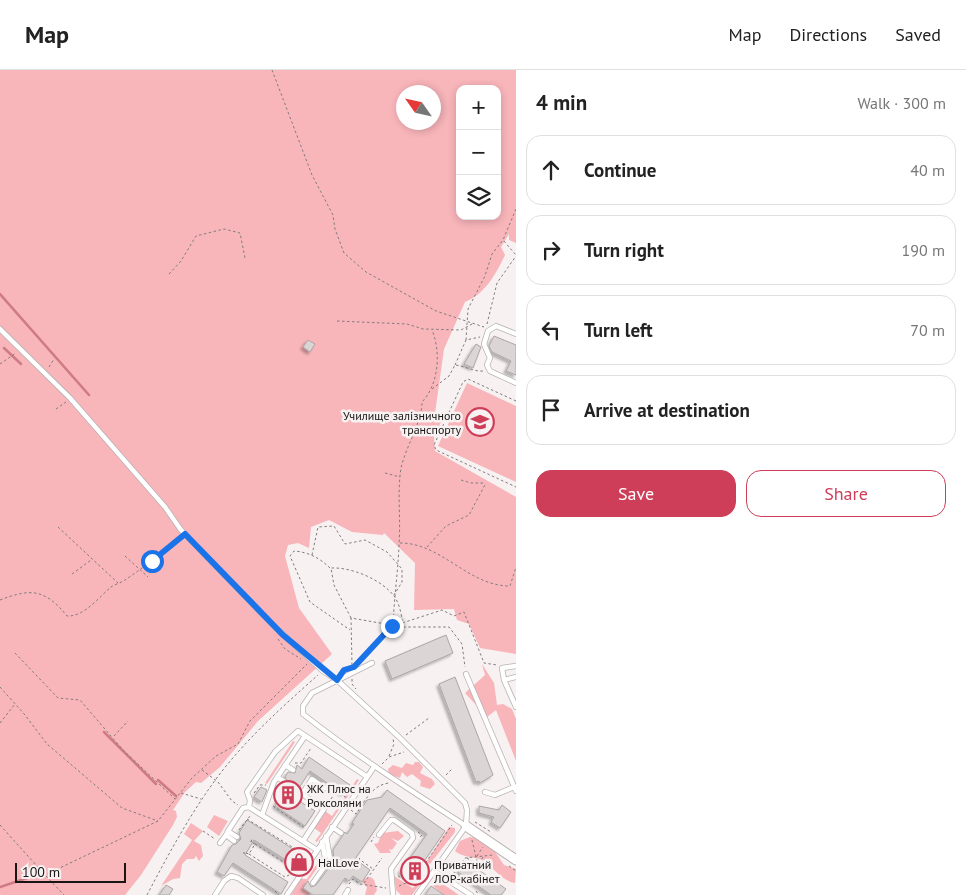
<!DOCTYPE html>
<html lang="en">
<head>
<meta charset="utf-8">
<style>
	:root { --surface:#fff; --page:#f6f6f6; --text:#222; --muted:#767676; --line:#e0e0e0; --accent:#ce3e58 }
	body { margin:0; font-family:"PT Sans",sans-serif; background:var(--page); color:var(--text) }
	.controls { position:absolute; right:15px; top:15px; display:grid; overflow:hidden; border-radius:10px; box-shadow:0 2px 8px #0003 }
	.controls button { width:45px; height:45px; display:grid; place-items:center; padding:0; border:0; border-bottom:1px solid var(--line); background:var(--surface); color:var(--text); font:25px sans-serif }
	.compass { position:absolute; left:396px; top:15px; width:45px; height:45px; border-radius:50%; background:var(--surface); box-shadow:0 2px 8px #0003; rotate:304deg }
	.scale { position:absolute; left:15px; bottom:12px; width:111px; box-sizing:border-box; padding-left:5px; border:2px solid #181515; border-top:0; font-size:14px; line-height:18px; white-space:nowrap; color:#181515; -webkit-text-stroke:4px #f7f1f1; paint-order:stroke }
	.stop { position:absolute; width:15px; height:15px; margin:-11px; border:4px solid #1a73e8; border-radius:50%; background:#fff }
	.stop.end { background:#1a73e8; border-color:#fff; box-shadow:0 1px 5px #0008 }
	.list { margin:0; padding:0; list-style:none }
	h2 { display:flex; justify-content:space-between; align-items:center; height:65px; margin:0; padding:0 20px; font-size:21px }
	h2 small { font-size:16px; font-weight:400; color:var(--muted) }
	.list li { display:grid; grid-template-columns:32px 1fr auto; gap:15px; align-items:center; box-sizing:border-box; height:70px; margin:0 10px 10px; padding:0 10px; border:1px solid var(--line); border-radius:15px }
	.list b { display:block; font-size:19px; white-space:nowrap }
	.list em { font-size:16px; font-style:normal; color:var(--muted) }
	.actions { display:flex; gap:10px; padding:15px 20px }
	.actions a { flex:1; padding:11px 0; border:1px solid var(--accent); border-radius:15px; text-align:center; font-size:18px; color:var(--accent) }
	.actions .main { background:var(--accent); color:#fff }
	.icon { flex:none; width:28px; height:28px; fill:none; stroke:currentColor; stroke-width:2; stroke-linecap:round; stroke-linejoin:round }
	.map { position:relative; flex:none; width:516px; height:825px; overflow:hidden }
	header { display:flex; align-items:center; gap:30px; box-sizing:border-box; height:70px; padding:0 25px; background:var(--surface); border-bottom:1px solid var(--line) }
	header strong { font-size:24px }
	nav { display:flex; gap:28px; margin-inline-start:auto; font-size:18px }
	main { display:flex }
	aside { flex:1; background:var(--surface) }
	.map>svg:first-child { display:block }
</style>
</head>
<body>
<header>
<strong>Map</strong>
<nav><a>Map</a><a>Directions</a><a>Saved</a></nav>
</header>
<main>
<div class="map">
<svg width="516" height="825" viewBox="0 0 516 825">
	<defs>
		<filter id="shadow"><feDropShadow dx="-2.5" dy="2.5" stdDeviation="1" flood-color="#0004"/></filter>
	</defs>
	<rect width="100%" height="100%" fill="#f7f1f1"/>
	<path fill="#f8b5ba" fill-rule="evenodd" d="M0 0H516V173L509 170V164L501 177 505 185C496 204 485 224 465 232L444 279 435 343 441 352 434 367 435 381 516 427V584L480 578 469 554 457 550 454 539 414 540 415 493 384 463 383 465 352 462 329 450 311 457 309 478 298 473 288 475 285 486 299 538 332 584 258 651 220 697 201 713 196 712 185 722 173 740 176 741 177 747 173 755 141 805 125 825H0ZM460 19H497V146H460ZM403 22H433V52H403Z
		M467 313 516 336V412L438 376Z
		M482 594 494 613 497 635 503 634 512 639 516 649V691L496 640 487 647 465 623 485 605Z
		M293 671 295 672 267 714 265 713Z
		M415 692H419L423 697 420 703 432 709 435 714 430 719 420 716 421 711 412 704 407 707 402 702 400 708 389 704 388 699 393 695 402 698 406 693 413 695Z
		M357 709 359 710 317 772 315 771 321 763 314 758 325 741 332 746Z
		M214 745 228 751 219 766 207 757Z
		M191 753 203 761 194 771 201 775 203 786 199 791 196 786 194 789H187L182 794 180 808 173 809 161 816 192 770 184 764Z
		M449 757 455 758V762L430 794 427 792 429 788Z
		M398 761 404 766 398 771 391 768 397 773 392 780 389 779 391 783H380L374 774 378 773 382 763Z
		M470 767 487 770 504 795 516 799 515 813C502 811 493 797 482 790 473 786 463 788 455 781L460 771Z
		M322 786 323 790 303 818 311 823 309 825H291L301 809H307Z
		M426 800 429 802 412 825H401L396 820 394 806 413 818Z
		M371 807 374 810 377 820 374 825H365L367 817 360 810Z
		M437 810 459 825H444L433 816Z"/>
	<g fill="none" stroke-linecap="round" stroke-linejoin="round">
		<path stroke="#ce7b83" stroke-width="2.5" d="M0 224 89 325
			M4 278 21 294
			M104 662 156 714
			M158 710 176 726
			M0 817 33 806"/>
	</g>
	<path fill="#dbd5d5" stroke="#aca6a6" filter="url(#shadow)" d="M494 266 516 275V305L506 301 511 291 492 282 489 276Z
		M308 270 315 274 310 282 303 277Z
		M476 274 481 277 473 298 464 294Z
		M446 565 453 583 392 609 385 591Z
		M455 607 493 705 480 713 479 711 476 712 439 614Z
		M309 687 350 715 343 724 310 701 293 727 315 741 305 756 275 736 284 718 282 717 289 714 285 707 288 702 295 703 297 695 302 699Z
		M261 717 267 720 262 732 254 727Z
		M387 720 445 761 411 810 400 802 427 764 390 738 355 789 370 800 362 812 353 806 349 811 345 808 333 825H313L303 818 308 811 311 817 316 815 334 791 333 780 345 762 347 764 354 754 352 753 367 730 382 727Z
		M502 735 511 742 500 758 491 752 494 747 479 743V736L499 740Z
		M247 750 304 786 297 797 254 770 245 785 288 812 281 824 233 793 224 806 217 802 232 775 236 774 241 769 239 763Z
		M466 791 506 819 501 825H491L458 802Z
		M166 815 173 819 169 825H159Z
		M431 816 444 825H425Z"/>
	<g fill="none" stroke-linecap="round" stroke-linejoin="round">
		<defs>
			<path id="lane" d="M0 259 70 328 165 437 181 460 274 556 323 601 337 610 398 666 465 733 467 740 466 756
				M516 264 496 256 488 261 484 274 490 288 487 295 490 301 516 313
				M372 593 312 623 303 636V644C355 685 410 720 466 756
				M466 604 516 721
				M516 607 504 610 516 637
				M504 610 502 598 516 596
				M285 695 293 700
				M277 707 285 712
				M485 722 495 725 514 717
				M249 737 250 730 247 722 275 682 298 661 366 706
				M262 745 274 712 305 666
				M332 757 341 763
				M228 761 243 738 249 737 317 780
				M379 765 391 750H394L412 763 413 768 391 799 393 825
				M234 771 226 765 228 761 237 767
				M303 771 324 739 302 724 312 709 325 718
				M322 772 325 787
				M220 773 226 765
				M434 801 471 825
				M313 813 330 789 326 766
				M215 825 224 811 231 806 238 808 263 825
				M287 825 374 697
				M345 825 348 820
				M417 825 466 756"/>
			<path id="street" d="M466 756 516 790"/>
		</defs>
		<use href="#lane" stroke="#b8b2b2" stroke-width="6"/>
		<use href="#street" stroke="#b8b2b2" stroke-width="11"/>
		<path stroke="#817d7d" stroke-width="1" stroke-dasharray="2.5 2.5" stroke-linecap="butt" d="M272 0 312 105 333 145 335 159 344 183 366 202 436 241 484 257
			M516 139 503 170 516 185
			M169 204 181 191 196 166 224 159 240 163 245 188
			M337 251 407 254 423 259 461 260 474 253
			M487 254 497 213 516 186
			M466 270 468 239 485 206 492 184 503 170
			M0 294 16 283
			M455 295 466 270 480 267
			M49 297 54 289
			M432 319 449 306 455 295C465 296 474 302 484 301
			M516 331 468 309 463 312 434 375 436 380 516 417
			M56 339 66 332
			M385 403 400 407
			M461 410 471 413H485
			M58 457 118 513
			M400 473C442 473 468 516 510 516L516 497
			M427 477 446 456 469 445 486 413
			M312 485 318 457 334 456 345 474 365 470 387 482 402 499V512L394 525
			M125 486 148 507
			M330 498C320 488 308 482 294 481L290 486 310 532 350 560
			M72 504 91 490
			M0 530C31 518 45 519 67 546 84 547 99 527 111 517 115 514 121 513 125 510 144 497 163 483 181 468
			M351 548 334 515 331 498C351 497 381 509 394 526 400 534 402 547 403 557
			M393 556 442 540 454 546 464 542 484 593 497 595
			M278 569 285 579 301 589
			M15 583 58 628 80 630 123 680 175 729
			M358 593 393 556C394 528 398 502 399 475 401 449 397 423 401 398 406 376 422 352 422 332 439 314 441 282 432 260
			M352 595 351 548 403 557H449L462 574 465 597
			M352 609V614L356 619
			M0 617 25 645 47 674 122 738 158 751
			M0 653 15 634
			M406 665 429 648
			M114 666 128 651
			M389 686 394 674 393 669
			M295 693H301L311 678
			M382 694 389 687 404 682
			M202 700 218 712 232 731 238 735
			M446 705 453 698
			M331 718 347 728
			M181 723 201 729
			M254 723 260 715H266
			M275 729 280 722 278 718
			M328 733 336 722
			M273 736 305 758
			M351 740 356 744C365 731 372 715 389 713
			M247 749 302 783
			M475 752 491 762
			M0 755 45 805 158 751 192 708 216 686 238 674 250 651 307 594
			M239 760 250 746
			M203 761 215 769
			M418 762 422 765 419 768
			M472 770 478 795 476 798
			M251 772 252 769 251 772
			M371 772 374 767
			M255 774 291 797 293 805
			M244 782V784L245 782
			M246 783 249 784 255 774 253 773
			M249 784 285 807 291 804
			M477 786 483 777
			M360 788 359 789 373 799
			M467 788 478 795 483 787
			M422 794 424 795 452 755
			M445 796 455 803 465 788 493 785
			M509 796 516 801
			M46 806 64 825
			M398 806 411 814 415 808 420 812
			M415 808 424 795 429 799
			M364 813 382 788
			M349 814 353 809 360 814 386 818
			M399 816 408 812
			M275 821 279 825
			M476 821 479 825
			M147 825C168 785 189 746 216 709 245 670 281 638 318 605"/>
		<use href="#lane" stroke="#fff" stroke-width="4.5"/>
		<use href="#street" stroke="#fff" stroke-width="9"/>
	</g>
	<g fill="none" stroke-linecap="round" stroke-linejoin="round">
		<path stroke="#1a73e8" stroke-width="6" d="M152 491 185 464 283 565 337 610 344 600 354 597 392 556"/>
	</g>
	<defs>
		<symbol id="university-ring" viewBox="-11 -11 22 22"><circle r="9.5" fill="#f7f1f1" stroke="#ce3e58" stroke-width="1.5"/><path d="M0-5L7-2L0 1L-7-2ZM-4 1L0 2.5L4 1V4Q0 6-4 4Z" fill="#ce3e58"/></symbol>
		<symbol id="building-ring" viewBox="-11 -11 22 22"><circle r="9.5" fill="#f7f1f1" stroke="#ce3e58" stroke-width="1.5"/><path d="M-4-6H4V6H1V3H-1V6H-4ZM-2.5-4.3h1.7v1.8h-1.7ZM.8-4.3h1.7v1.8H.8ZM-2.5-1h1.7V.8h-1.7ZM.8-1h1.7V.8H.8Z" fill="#ce3e58"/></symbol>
		<symbol id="shop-ring" viewBox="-11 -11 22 22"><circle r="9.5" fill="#f7f1f1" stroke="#ce3e58" stroke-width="1.5"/><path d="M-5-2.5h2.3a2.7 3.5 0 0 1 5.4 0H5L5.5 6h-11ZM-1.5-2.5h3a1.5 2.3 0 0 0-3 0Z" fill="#ce3e58"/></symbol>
	</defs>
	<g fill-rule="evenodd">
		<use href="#university-ring" x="464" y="336" width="32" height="32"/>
		<use href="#building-ring" x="272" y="709" width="32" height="32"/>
		<use href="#shop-ring" x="283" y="776" width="32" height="32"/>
		<use href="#building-ring" x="399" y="785" width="32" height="32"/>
	</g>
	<g text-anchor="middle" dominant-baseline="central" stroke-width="5" stroke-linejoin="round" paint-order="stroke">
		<g font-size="12" fill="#181515" stroke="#f7f1f1" text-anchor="start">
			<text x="461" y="345" text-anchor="end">Училище залізничного<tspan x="461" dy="14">транспорту</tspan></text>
			<text x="307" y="718">ЖК Плюс на<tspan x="307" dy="14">Роксоляни</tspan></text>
			<text x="318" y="792">HalLove</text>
			<text x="434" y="794">Приватний<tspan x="434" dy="14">ЛОР-кабінет</tspan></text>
		</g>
	</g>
</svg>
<div class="controls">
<button>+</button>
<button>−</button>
<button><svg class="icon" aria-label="layers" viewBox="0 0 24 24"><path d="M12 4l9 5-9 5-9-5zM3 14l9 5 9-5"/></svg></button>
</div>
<svg class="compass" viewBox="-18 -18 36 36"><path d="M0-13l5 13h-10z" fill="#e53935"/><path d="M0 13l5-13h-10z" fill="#767676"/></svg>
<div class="scale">100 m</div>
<div class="stop" style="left:152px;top:491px"></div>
<div class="stop end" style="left:392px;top:556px"></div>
</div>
<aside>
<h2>4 min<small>Walk · 300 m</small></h2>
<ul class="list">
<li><svg class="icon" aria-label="ahead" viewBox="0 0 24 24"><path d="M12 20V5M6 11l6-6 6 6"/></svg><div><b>Continue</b></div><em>40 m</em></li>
<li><svg class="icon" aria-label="right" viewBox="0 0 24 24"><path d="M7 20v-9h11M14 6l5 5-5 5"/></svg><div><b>Turn right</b></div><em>190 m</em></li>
<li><svg class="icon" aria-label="left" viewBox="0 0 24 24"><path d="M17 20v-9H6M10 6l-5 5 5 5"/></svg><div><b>Turn left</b></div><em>70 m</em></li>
<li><svg class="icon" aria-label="arrive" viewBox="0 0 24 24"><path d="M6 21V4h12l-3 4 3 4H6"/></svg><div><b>Arrive at destination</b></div></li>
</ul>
<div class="actions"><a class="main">Save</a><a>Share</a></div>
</aside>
</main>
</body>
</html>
